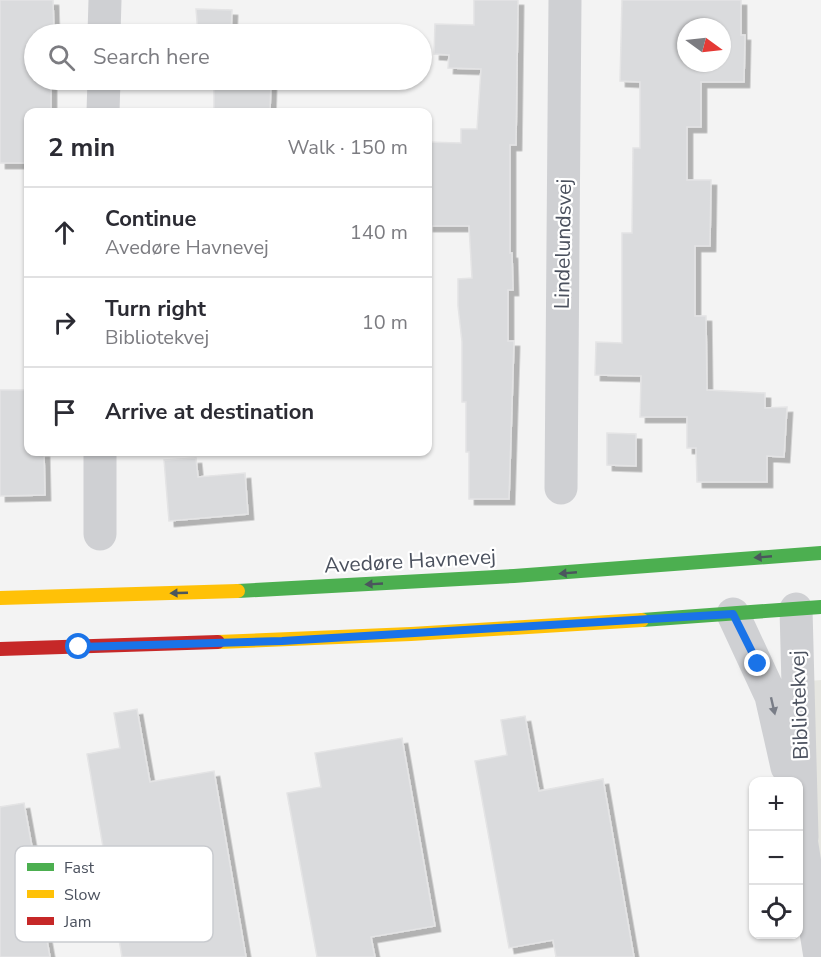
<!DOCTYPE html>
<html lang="en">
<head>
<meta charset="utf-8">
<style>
	:root { --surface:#fff; --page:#f2f2f3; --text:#2b2b33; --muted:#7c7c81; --line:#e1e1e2 }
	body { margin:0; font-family:"Nunito Sans",sans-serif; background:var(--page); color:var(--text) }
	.controls { position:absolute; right:18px; bottom:18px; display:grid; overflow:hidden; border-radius:12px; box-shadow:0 2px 4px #0004 }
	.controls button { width:54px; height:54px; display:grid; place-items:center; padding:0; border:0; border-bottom:2px solid var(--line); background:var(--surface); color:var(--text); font:30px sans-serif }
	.compass { position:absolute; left:677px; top:18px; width:54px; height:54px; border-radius:50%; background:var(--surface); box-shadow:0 2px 4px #0004; rotate:105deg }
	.stop { position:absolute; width:18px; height:18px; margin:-14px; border:4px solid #1a73e8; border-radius:50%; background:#fff }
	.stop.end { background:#1a73e8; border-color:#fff; box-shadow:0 2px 6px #0008 }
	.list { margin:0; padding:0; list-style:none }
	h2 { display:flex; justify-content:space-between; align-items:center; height:78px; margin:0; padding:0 24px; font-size:26px }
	h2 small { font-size:20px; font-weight:400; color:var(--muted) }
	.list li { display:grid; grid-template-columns:39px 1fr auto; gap:18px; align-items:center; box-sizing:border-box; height:90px; padding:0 24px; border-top:2px solid var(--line) }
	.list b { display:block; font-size:22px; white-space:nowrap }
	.list p { margin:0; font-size:20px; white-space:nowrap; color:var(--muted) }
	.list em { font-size:20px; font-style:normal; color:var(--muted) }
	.icon { flex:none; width:33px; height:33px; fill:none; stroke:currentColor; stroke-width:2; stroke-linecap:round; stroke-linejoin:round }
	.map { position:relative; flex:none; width:821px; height:957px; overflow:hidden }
	.search { position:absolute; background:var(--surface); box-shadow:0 2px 4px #0004; left:24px; top:24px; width:408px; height:66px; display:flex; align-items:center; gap:15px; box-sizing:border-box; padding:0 21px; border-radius:33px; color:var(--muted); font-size:22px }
	.panel { position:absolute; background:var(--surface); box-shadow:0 2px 4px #0004; left:24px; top:108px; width:408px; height:348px; border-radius:12px }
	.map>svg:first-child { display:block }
</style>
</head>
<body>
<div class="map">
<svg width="821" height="957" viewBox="0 0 821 957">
	<defs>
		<filter id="shadow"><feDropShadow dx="5.5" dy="5.5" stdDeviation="0" flood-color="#0004"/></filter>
	</defs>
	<rect width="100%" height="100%" fill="#f3f3f3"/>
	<path fill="#e6e6e1" d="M821 680V872L796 682Z"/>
	<path fill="#dadbdd" stroke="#e4e4e5" stroke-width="1.5" fill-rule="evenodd" filter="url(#shadow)" d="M0 0H53L54 34H34V80H51V112H28V163H0Z
		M474 0H518L516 145H510V253H512L513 290H508V341H514L509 499H469V452H466V402H462V342L458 306V279L472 278 469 226H428V142L461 143V129H477L481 69 448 68 449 55 434 54 435 24 474 25Z
		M622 0H741V35H745L744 82H701V127H687V180H711L710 246H695V316H706L707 390 765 393V408L787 407 784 457 767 456V482H697L696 448H687V417H640L641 376 595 375 596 342 622 343V233H632L633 148H640V82L620 81ZM686 27H722V63H686Z
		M196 9 232 10 231 34H198Z
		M214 80H271L270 112H214Z
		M0 390H28V452H44L45 495 0 496Z
		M607 433 636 434V466L607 465Z
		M196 458 198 477 245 473 248 514 169 521 164 460Z
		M137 709 150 782 214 771 246 957H122L87 754 120 748 114 713Z
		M525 716 539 791 603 779 634 957H556L553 940 509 948 475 761 507 755 501 720Z
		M402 738 435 926 371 937 375 957H317L287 793 321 787 315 753Z
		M24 803 45 918H43L50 957H0V807Z"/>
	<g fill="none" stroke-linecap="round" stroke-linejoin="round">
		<path stroke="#cfd0d3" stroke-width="33" d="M104 34 105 0
			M103 112 104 80
			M100 452V534
			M561 488 565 0
			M796 609 802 837
			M733 614 771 696 787 767
			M798 820 820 957"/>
		<path stroke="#4caf50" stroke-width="14" d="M238 591 514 576 821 553
			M642 620 821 607"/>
		<path stroke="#ffc107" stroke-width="14" d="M0 598 238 591
			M218 642 411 634 642 620"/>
		<path stroke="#c62828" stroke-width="14" d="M0 649 218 642"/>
	</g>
	<defs><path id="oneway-solid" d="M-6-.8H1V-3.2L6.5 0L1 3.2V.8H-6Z" transform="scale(1.5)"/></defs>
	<g fill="#4b565d">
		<use href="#oneway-solid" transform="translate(763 557) rotate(175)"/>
		<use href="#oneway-solid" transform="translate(568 573) rotate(175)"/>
		<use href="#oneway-solid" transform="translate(374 584) rotate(177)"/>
		<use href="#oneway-solid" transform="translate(179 593) rotate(178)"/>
	</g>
	<use fill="#797d87" href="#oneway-solid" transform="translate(773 706) rotate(77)"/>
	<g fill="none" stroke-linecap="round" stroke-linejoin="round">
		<path stroke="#1a73e8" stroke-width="8" d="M79 647 282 641 733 614 758 664"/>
	</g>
	<g text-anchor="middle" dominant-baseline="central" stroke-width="4.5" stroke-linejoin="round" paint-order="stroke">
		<g font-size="21" fill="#4b515e" stroke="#fff">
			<text transform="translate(563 244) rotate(-89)">Lindelundsvej</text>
			<text transform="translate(410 561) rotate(-3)">Avedøre Havnevej</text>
			<text transform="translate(799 705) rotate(-92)">Bibliotekvej</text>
		</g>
	</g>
	<rect x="15" y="846" width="198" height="96" rx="9" fill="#fff" stroke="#c9cbcf" stroke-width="1.5"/>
	<rect x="27" y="863" width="27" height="8" fill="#4caf50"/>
	<rect x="27" y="890" width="27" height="8" fill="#ffc107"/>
	<rect x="27" y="917" width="27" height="8" fill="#c62828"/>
	<g font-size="16" fill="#4b515e">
		<text x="64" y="873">Fast</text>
		<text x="64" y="900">Slow</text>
		<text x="64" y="927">Jam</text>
	</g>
</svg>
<div class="controls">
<button>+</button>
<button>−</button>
<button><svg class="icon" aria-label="locate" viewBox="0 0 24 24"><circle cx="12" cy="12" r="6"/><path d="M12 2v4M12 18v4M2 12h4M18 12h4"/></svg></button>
</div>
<svg class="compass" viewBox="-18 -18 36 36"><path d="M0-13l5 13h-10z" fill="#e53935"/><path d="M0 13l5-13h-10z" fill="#7c7c81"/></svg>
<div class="stop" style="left:79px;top:647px"></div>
<div class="stop end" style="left:758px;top:664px"></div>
<div class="search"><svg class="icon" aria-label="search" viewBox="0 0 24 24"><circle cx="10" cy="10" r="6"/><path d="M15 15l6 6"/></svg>Search here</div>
<section class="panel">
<h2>2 min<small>Walk · 150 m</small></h2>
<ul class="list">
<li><svg class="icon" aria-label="ahead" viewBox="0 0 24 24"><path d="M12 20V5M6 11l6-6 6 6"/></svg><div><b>Continue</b><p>Avedøre Havnevej</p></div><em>140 m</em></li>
<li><svg class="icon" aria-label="right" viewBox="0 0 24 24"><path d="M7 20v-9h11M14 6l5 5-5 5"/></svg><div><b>Turn right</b><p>Bibliotekvej</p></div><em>10 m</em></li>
<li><svg class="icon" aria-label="arrive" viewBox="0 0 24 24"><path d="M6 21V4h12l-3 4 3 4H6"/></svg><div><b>Arrive at destination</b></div></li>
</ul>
</section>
</div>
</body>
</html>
